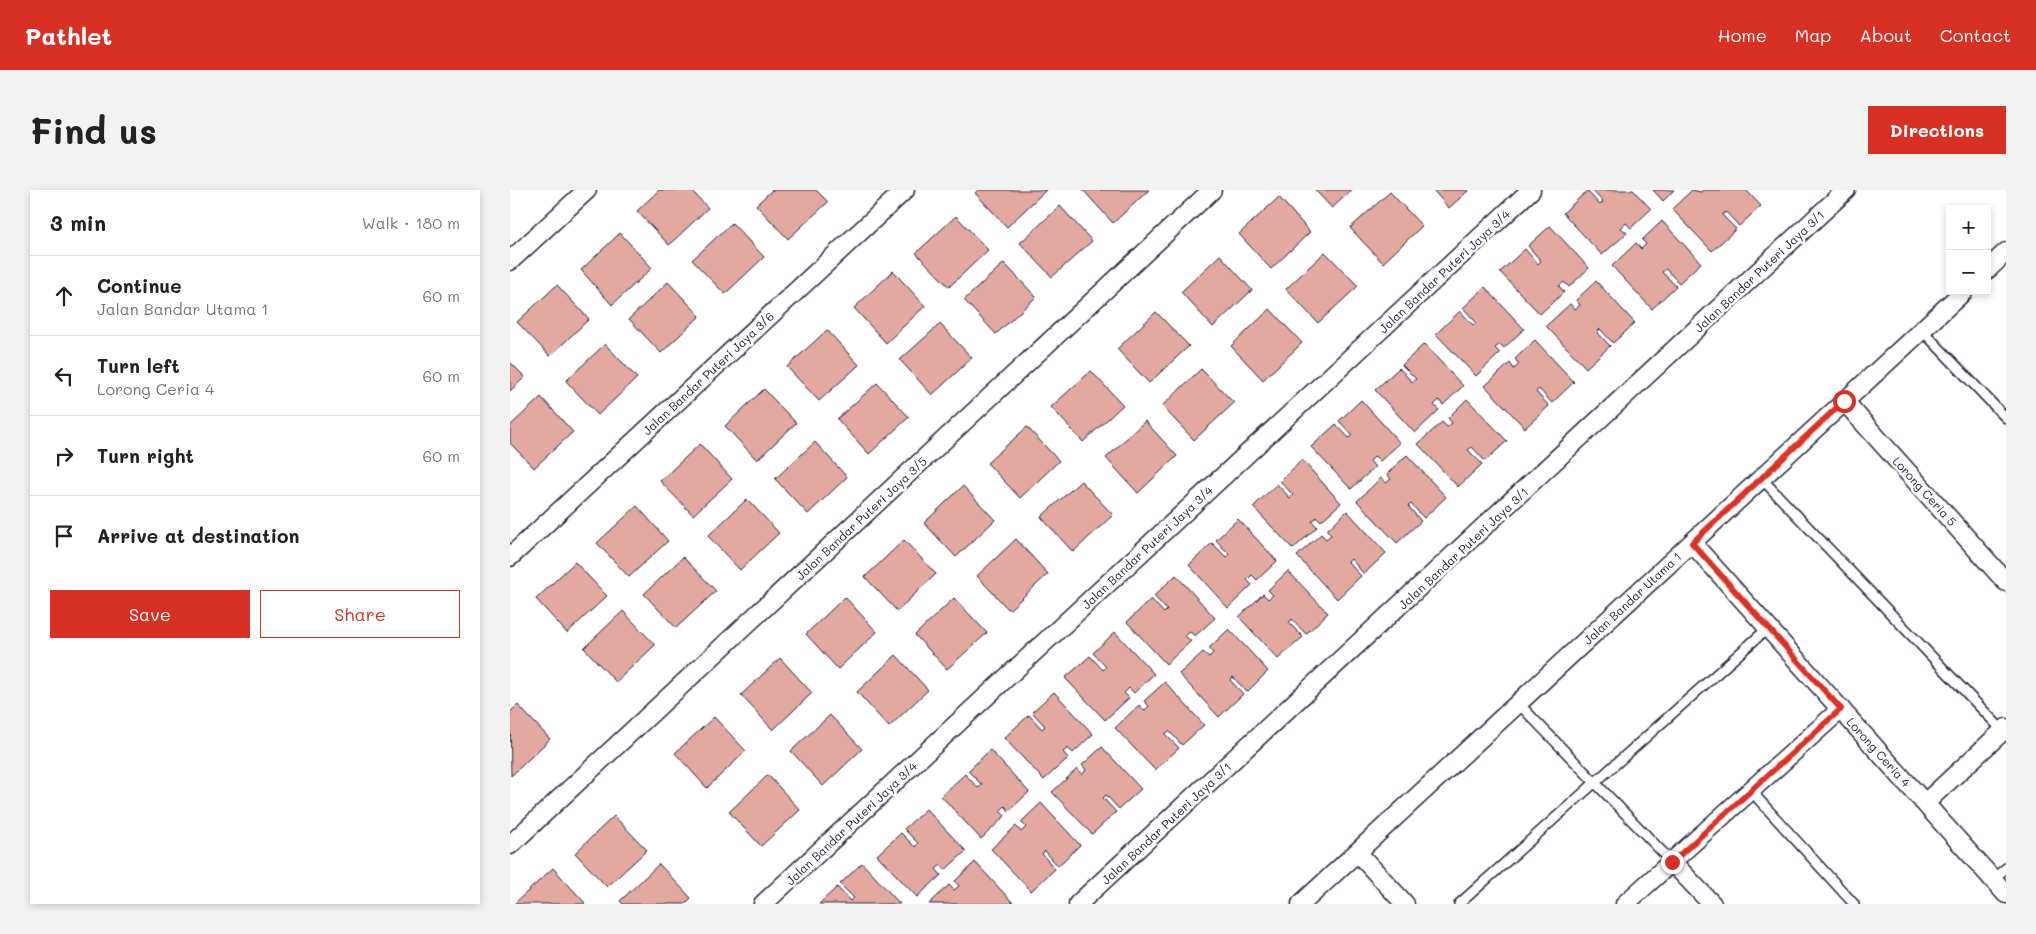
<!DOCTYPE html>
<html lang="en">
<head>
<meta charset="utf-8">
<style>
	:root { --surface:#fff; --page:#f2f2f2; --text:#222; --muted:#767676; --line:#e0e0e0; --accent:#d93025 }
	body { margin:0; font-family:Mali,sans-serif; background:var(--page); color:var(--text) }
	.controls { position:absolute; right:15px; top:15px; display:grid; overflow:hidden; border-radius:0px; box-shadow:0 2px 8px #0003 }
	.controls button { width:45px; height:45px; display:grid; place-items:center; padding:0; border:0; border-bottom:1px solid var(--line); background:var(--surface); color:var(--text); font:25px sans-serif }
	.stop { position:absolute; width:15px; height:15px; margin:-11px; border:4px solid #d93025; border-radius:50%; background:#fff }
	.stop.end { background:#d93025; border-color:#fff; box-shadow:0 1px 5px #0008 }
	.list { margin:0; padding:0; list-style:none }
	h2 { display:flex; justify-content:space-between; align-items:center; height:65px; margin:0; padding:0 20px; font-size:21px }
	h2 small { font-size:16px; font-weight:400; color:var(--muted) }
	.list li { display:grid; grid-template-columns:32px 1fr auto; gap:15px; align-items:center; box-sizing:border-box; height:80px; padding:0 20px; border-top:1px solid var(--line) }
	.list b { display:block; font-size:19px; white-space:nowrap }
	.list p { margin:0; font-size:16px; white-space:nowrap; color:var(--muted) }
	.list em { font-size:16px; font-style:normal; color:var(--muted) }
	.actions { display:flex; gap:10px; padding:15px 20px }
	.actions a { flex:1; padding:11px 0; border:1px solid var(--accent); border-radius:0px; text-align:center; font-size:18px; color:var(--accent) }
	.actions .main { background:var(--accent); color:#fff }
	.icon { flex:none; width:28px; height:28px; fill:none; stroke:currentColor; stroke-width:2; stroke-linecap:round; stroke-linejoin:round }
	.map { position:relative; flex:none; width:1496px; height:714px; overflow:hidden; border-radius:0px }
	header { display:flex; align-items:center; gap:30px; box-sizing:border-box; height:70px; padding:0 25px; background:var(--accent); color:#fff }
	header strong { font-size:24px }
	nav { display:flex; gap:28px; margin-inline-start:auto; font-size:18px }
	.intro { display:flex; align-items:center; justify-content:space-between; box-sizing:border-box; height:120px; padding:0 30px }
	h1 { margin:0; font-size:35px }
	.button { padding:12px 22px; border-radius:0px; background:var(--accent); color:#fff; font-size:18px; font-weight:700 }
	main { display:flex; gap:30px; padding:0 30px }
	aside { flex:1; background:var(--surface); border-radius:0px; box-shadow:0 2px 8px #0003 }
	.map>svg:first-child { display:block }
</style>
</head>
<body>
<header>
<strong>Pathlet</strong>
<nav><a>Home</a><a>Map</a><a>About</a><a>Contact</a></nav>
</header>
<div class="intro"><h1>Find us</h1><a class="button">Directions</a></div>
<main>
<aside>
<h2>3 min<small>Walk · 180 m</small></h2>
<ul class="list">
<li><svg class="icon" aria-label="ahead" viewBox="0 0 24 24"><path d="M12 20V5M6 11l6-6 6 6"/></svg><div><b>Continue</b><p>Jalan Bandar Utama 1</p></div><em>60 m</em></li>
<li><svg class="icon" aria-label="left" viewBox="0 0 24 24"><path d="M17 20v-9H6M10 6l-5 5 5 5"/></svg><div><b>Turn left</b><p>Lorong Ceria 4</p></div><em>60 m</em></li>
<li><svg class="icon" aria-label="right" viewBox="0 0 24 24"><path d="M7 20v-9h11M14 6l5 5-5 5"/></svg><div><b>Turn right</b></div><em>60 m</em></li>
<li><svg class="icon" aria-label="arrive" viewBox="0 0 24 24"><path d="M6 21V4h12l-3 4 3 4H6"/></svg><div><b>Arrive at destination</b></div></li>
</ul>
<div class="actions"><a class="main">Save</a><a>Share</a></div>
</aside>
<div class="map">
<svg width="1496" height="714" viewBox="0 0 1496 714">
	<rect width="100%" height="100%" fill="#fff"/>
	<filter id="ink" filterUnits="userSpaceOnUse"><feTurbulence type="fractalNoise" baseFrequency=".02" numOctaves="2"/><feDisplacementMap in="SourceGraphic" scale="10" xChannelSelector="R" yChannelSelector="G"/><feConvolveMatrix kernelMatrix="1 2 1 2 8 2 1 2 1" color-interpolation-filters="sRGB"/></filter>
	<g filter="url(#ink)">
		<path fill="#e3a9a1" stroke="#22223b" d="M149 0H181L198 18 159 55 127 21Z
			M262 0H306L318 12 278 49 246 15Z
			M468 0H536L497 37 465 3Z
			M573 0H639L603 33Z
			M805 0H842L822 18Z
			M923 0H959L939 18Z
			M1082 0H1123L1141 19 1121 38 1116 33 1111 38 1117 43 1092 65 1053 23 1077 1 1090 15 1093 12Z
			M1143 0H1164L1153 11Z
			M1182 0 1191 2 1193 0H1236L1251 16 1229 36 1216 22 1212 25 1226 39 1202 61 1162 19Z
			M880 2 912 36 873 73 840 38Z
			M769 7 800 42 761 79 729 44Z
			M550 16 582 51 542 87 510 53Z
			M446 26 478 60 439 97 406 63Z
			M1152 31 1191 73 1169 93 1156 79 1152 82 1166 96 1142 119 1102 76 1126 53 1131 59 1136 54 1132 50Z
			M222 33 254 67 215 104 182 70Z
			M1040 36 1079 78 1059 97 1054 92 1049 96 1054 102 1030 124 990 82 1015 59 1028 74 1031 71 1018 56Z
			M110 43 142 78 102 115 71 80Z
			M815 62 848 96 808 133 776 99Z
			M710 65 742 100 703 137 671 102Z
			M494 73 526 107 486 144 454 110Z
			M383 81 415 116 376 153 344 118Z
			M1086 91 1125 133 1103 153 1090 139 1087 142 1100 156 1076 178 1036 136 1060 114 1065 119 1070 115 1066 110Z
			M158 92 190 126 151 163 119 129Z
			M47 95 79 129 40 166 7 132Z
			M975 97 1014 139 994 158 990 154 985 158 990 163 966 186 926 144 950 121 963 135 966 132 953 118Z
			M760 119 792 153 753 190 721 156Z
			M646 122 679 156 639 193 607 159Z
			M430 134 462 168 422 205 390 170Z
			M317 140 349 175 309 211 277 177Z
			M1025 150 1064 192 1042 213 1029 199 1026 202 1039 216 1015 238 975 196 1000 173 1004 179 1009 174 1005 169Z
			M95 154 127 188 88 225 56 191Z
			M914 154 953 196 933 215 929 210 924 215 929 220 905 243 865 200 889 178 902 192 906 189 892 175Z
			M0 172 15 187 0 201Z
			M691 179 724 213 684 250 652 216Z
			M581 181 613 215 573 252 541 217Z
			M367 193 399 227 359 264 327 229Z
			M254 199 286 233 247 270 215 236Z
			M31 207 63 242 24 278 0 253V236Z
			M957 209 997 251 975 271 962 257 958 260 972 274 948 297 908 254 932 232 937 237 942 233 938 228Z
			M851 210 890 253 870 271 865 266 860 271 865 277 841 299 801 257 826 234 839 248 842 245 829 231Z
			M635 231 667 266 628 303 596 268Z
			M517 237 549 271 510 308 477 273Z
			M305 252 337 287 298 324 265 289Z
			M190 254 222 289 183 325 150 291Z
			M897 265 936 307 914 328 901 314 898 316 911 331 887 353 847 311 871 288 876 293 881 289 877 284Z
			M792 270 831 313 811 331 807 327 802 331 807 337 783 359 743 317 767 294 780 308 783 305 770 291Z
			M571 291 603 325 563 362 531 327Z
			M453 296 485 330 446 367 414 333Z
			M237 309 269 343 230 380 198 346Z
			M127 316 158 351 119 387 87 353Z
			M837 321 876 363 854 384 841 369 838 372 851 386 827 409 787 366 811 344 816 349 821 345 817 340Z
			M728 329 767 371 747 390 742 385 737 390 742 395 718 418 679 375 702 353 716 367 719 364 706 350Z
			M506 349 538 384 499 420 467 386Z
			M394 350 426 384 387 421 355 387Z
			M173 367 206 401 166 438 134 404Z
			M65 372 97 406 57 443 26 409Z
			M778 381 818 423 796 444 782 429 779 433 793 447 768 469 729 427 753 404 758 409 763 405 758 400Z
			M666 385 705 428 685 446 680 442 675 446 681 451 656 474 617 432 641 409 654 423 657 420 644 406Z
			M335 407 367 442 328 479 296 444Z
			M444 408 477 443 437 479 405 445Z
			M113 421 145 455 106 492 74 458Z
			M719 439 758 481 737 502 723 487 720 490 733 504 709 527 669 484 693 462 699 467 703 463 699 458Z
			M605 442 644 484 624 503 619 498 614 503 619 508 595 530 555 488 580 466 593 480 596 477 583 463Z
			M386 465 418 500 379 537 347 502Z
			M270 468 302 503 263 540 231 505Z
			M655 492 694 535 672 555 659 541 655 544 669 558 645 580 605 538 629 515 634 521 639 516 634 511Z
			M544 502 583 544 563 563 558 558 553 562 558 568 534 590 494 548 519 525 532 539 535 536 522 522Z
			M8 515 40 549 1 586 0 522Z
			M320 525 352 559 313 596 281 561Z
			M204 527 236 561 197 598 165 563Z
			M592 557 631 599 609 619 596 605 593 608 606 622 582 644 542 602 567 579 572 585 576 580 572 575Z
			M480 560 519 602 499 621 495 616 490 621 495 626 471 649 431 606 455 584 468 598 472 595 458 581Z
			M258 585 290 620 251 656 219 622Z
			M531 613 570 655 548 676 535 661 532 664 545 679 521 701 481 659 506 636 511 642 516 637 511 632Z
			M416 619 456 661 435 680 431 675 426 679 431 685 407 707 367 665 391 643 405 657 408 653 394 639Z
			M104 626 137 660 97 697 65 663Z
			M465 672 504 714H419L439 695 444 700 449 696 445 691Z
			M352 673 390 714H309L327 697 340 711 344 708 330 694Z
			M149 674 181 708 175 714H113L110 711Z
			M43 678 75 713 73 714H4Z"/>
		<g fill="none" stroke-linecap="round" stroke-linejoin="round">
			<defs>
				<path id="lane" d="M1412 140 1496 228
					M1251 288 1493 541
					M1008 513 1162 672
					M1241 601 1344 714
					M1483 689 1496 678
					M949 714 1258 438"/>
				<path id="street" d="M0 71 77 0
					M1477 80 1496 62
					M1334 211 1496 392
					M1182 353 1496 704
					M0 367 395 0
					M1415 613 1496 538
					M0 655 702 0
					M847 662 895 714
					M1162 672 1202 714
					M253 714 1021 0
					M568 714 1336 0
					M791 714 1454 101
					M1115 714 1331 519"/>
			</defs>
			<use href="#lane" stroke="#22223b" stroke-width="12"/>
			<use href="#street" stroke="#22223b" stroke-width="21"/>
			<use href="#lane" stroke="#fff" stroke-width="9"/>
			<use href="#street" stroke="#fff" stroke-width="18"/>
		</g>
	</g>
	<g fill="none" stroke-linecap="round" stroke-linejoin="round" filter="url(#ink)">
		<path stroke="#d93025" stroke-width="6" d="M1162 672 1331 519 1182 353 1334 211"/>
	</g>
	<g text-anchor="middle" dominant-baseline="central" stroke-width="5" stroke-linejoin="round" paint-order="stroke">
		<g font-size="12" fill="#22223b" stroke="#fff">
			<text transform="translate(934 81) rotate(-43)">Jalan Bandar Puteri Jaya 3/4</text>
			<text transform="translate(1249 81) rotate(-43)">Jalan Bandar Puteri Jaya 3/1</text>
			<text transform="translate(198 183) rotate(-43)">Jalan Bandar Puteri Jaya 3/6</text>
			<text transform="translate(1415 301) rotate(48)">Lorong Ceria 5</text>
			<text transform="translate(351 328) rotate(-43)">Jalan Bandar Puteri Jaya 3/5</text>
			<text transform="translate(637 357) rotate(-43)">Jalan Bandar Puteri Jaya 3/4</text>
			<text transform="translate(953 358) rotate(-43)">Jalan Bandar Puteri Jaya 3/1</text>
			<text transform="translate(1122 408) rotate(-43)">Jalan Bandar Utama 1</text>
			<text transform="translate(1369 562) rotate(48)">Lorong Ceria 4</text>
			<text transform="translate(341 633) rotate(-43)">Jalan Bandar Puteri Jaya 3/4</text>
			<text transform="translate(656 633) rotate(-43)">Jalan Bandar Puteri Jaya 3/1</text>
		</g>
	</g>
</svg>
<div class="controls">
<button>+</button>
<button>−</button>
</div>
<div class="stop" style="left:1334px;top:211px"></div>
<div class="stop end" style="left:1162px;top:672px"></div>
</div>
</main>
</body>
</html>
